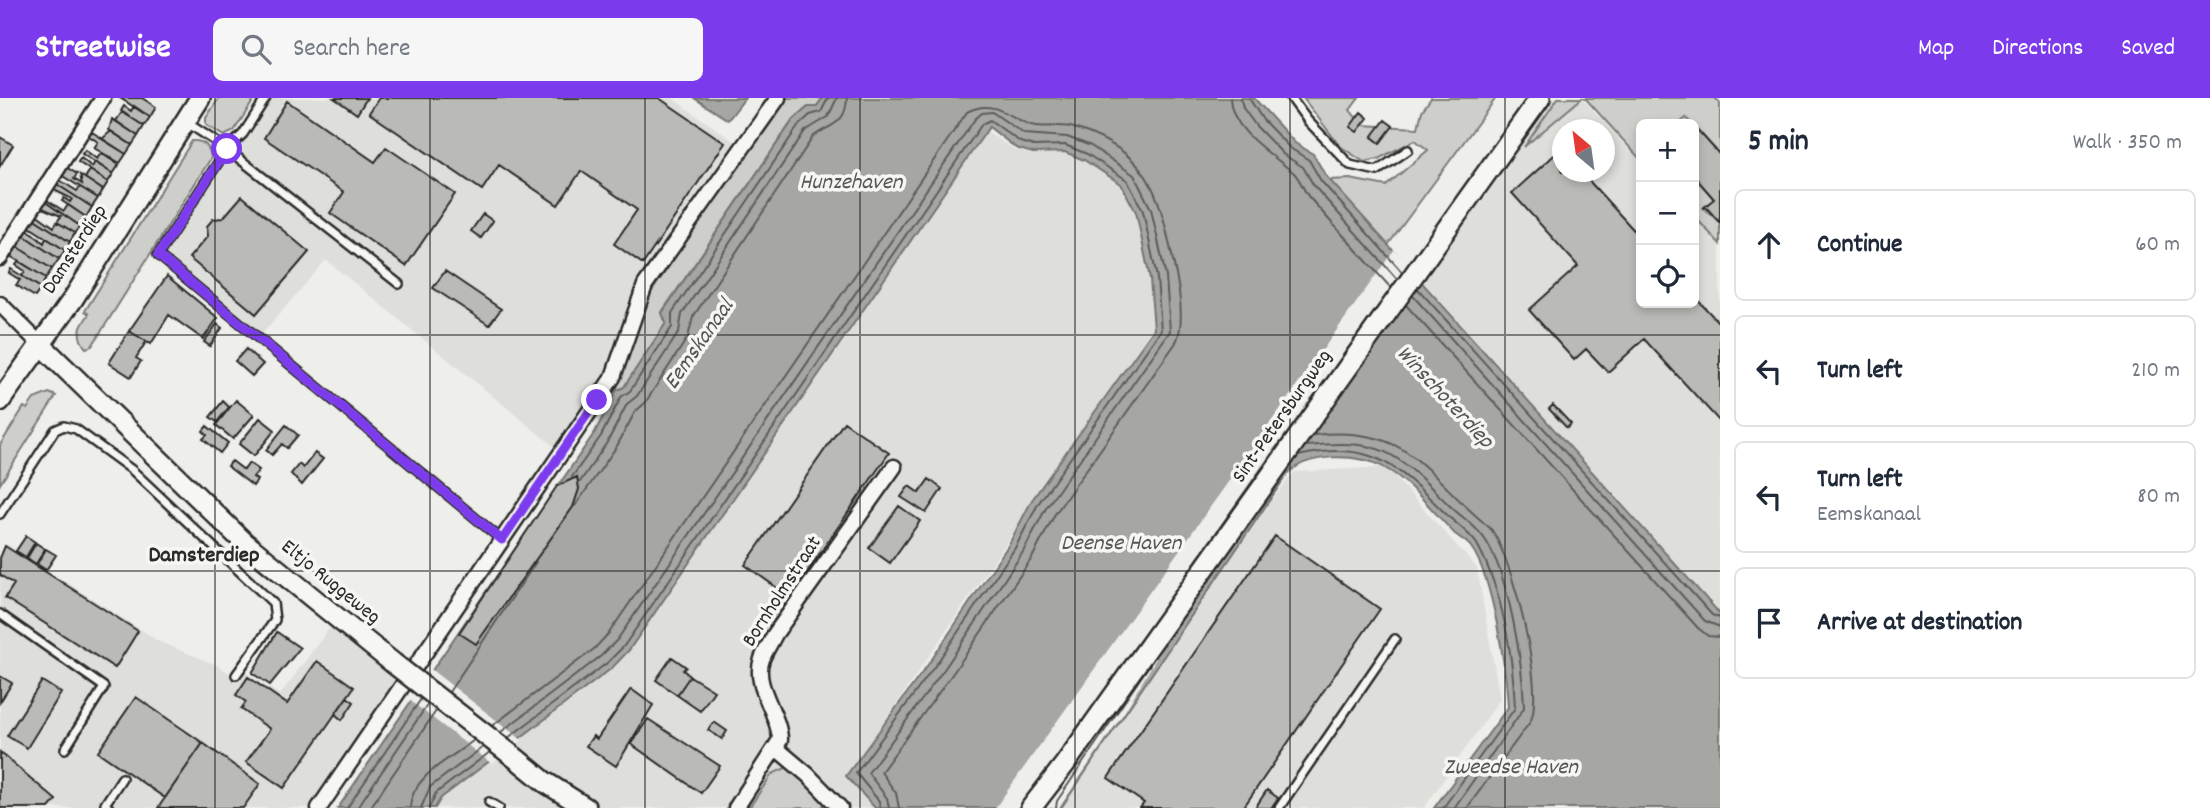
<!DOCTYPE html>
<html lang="en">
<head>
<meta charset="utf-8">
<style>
	:root { --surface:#fff; --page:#f6f6f7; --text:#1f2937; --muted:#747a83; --line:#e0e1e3; --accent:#7c3aed }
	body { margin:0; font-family:Dekko,sans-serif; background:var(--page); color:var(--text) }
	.controls { position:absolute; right:21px; top:21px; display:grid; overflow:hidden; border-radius:10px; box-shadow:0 4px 10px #0003 }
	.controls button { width:63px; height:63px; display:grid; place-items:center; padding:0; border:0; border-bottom:2px solid var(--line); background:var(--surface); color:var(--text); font:35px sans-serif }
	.compass { position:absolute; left:1552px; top:21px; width:63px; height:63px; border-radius:50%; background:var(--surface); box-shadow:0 4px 10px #0003; rotate:331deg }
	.stop { position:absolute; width:21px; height:21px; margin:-16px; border:5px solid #7c3aed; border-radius:50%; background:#fff }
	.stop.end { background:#7c3aed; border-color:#fff; box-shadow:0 2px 7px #0008 }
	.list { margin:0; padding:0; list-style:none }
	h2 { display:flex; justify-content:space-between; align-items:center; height:91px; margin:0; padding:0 28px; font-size:30px }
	h2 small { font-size:23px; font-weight:400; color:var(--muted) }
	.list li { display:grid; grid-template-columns:46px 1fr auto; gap:21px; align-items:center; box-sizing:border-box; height:112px; margin:0 14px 14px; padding:0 14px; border:2px solid var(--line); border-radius:10px }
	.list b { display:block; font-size:26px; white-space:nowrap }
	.list p { margin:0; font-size:23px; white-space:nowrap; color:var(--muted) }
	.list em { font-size:23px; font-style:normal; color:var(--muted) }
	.icon { flex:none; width:38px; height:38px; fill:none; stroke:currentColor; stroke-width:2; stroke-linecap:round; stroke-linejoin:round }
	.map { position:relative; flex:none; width:1720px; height:710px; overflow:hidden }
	header { display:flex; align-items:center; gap:42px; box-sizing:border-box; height:98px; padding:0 35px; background:var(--accent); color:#fff }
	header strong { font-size:33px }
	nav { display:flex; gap:38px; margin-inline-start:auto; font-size:24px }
	.search { width:490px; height:63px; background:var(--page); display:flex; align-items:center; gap:18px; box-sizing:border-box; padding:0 24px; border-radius:10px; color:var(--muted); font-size:26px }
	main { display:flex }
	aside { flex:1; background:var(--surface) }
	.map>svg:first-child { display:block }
</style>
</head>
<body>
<header>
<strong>Streetwise</strong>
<div class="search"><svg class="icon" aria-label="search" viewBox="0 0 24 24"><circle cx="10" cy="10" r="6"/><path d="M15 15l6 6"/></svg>Search here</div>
<nav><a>Map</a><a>Directions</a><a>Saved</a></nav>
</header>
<main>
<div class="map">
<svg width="1720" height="710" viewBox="0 0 1720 710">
	<rect width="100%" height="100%" fill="#eeeeea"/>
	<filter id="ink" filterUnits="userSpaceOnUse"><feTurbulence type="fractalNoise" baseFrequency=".0143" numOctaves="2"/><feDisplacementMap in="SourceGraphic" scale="14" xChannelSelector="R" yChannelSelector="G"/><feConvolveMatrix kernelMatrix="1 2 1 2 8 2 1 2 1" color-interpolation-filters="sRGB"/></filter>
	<g filter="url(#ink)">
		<path fill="#dededb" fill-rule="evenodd" d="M268 0H672L742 49 635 206 607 290 561 354 326 162 262 236 164 154Z
			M1537 0H1582L1632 55 1641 47V205H1694V26H1664L1693 0H1720V514L1414 176ZM1562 32H1604V74H1562Z
			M985 32 1016 53 1059 43 1126 88 1138 114 1154 203 1153 231 849 675 879 710H433L488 630 616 568Z
			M1386 369 1477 470 1500 601 1424 710H1032L1294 374Z
			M6 446 160 544 217 567 238 582 245 574 280 597 336 521 409 578 318 710H0V455Z"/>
		<path fill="#cececa" stroke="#7c7c7a" stroke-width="2" d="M219 0H255L234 33 224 38 206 27V20Z
			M782 0H823L816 9H808L793 22 662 214 666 225 624 289 616 293 642 208Z
			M1303 0H1359L1350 12 1362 27 1418 30 1422 13 1431 0H1496L1388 147 1329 82 1350 81 1386 88 1428 52 1415 42 1378 61 1364 64 1340 48Z
			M1558 0H1582L1524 49Z
			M1585 0H1715L1720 5V57L1686 20 1679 26H1641V62Z
			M192 43C205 42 210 49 211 60L92 248 86 250C75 237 80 229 89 216L85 213Z
			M1694 78 1714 101 1704 110 1720 125V146L1694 118Z
			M49 295 56 298 0 386V347L24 309 27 311 34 301Z
			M790 668 825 706 821 710H749L772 676Z"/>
		<path fill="#a6a6a3" stroke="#757573" stroke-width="2" d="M694 0H745L728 22Z
			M823 0H1254L1295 45 1313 56 1326 78 1720 516V710H1434L1508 609C1506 571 1493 479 1471 449 1468 444 1460 440 1455 436 1434 415 1412 385 1385 370 1360 355 1305 354 1286 378L1061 710H875L846 678 932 561 1009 446 1032 402 1154 231 1150 181 1136 114 1121 86 1084 62 1065 54 1033 55 1016 50 989 29 629 552 612 570 441 700 435 710H338L595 334 616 293 624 289 666 225 662 215 793 22 808 9H816Z"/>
		<path fill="#eeeeea" d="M1394 152 1423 181V185L1164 547 1125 613 1059 710H995Z
			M429 570 522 642 492 666 408 601Z"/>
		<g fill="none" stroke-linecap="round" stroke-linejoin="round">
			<path stroke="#5c5c5b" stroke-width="2" d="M1230 0C1231 33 1272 56 1294 75 1300 81 1303 91 1308 98 1335 129 1363 159 1391 190
				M1241 0 1243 10 1256 28 1284 57 1303 69 1314 88 1397 181
				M1249 0 1263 22 1290 50 1309 62 1321 83 1402 174
				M1418 191 1712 517 1720 520
				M1413 198 1705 523 1720 529
				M1406 207 1698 530 1708 538 1720 539
				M1314 337C1411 326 1424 376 1490 430 1512 457 1546 594 1530 624L1467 710
				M1306 348C1384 340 1395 354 1449 407 1460 418 1476 428 1484 440 1509 475 1523 567 1524 610L1454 710
				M1298 358C1372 342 1395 366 1444 414 1453 424 1472 436 1478 448 1503 495 1513 557 1515 610L1443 710
				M572 379 601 338 621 299 630 293 672 229V215L799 27 810 17 821 14 828 0
				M580 384 608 343 627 306 637 298 679 234 682 216 805 33 828 19 837 0
				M575 408 617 348 635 314 645 305 688 239 693 219 813 39C829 26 846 28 847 0
				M1182 483 1278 347
				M449 594 536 464
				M492 628 594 551 609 535 967 14C994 0 1008 19 1031 27 1045 31 1060 25 1074 30 1152 55 1159 96 1174 167 1179 189 1186 227 1175 246L1055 416 1032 460 953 575 881 674 896 695 899 710
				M501 634 601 558 617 542 975 21 982 15 992 14 1024 36 1067 39 1091 48 1134 77 1151 111 1166 179 1170 233 1046 410 1023 454 945 570 868 675 887 700 889 710
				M508 640 607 565 624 548 982 26 990 22 1020 44 1034 48 1065 47 1087 56 1127 82 1143 113 1157 180 1161 232 1038 406 1015 450 937 565 856 675 879 703 880 710
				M347 710 421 601
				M357 710 428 606
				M370 710 436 613
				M410 710C411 678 452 660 474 642
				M421 710 430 689 483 649
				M429 710 436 695 490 654
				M1056 710 1057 703 1150 566"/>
		</g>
		<path fill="#babab7" stroke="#2b2b2b" stroke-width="2" d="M120 0H142L156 9 150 19Z
			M334 0H367L357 16Z
			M659 0 725 45 643 166 614 146 637 112 581 73 558 107 499 67 482 92 369 15 379 0Z
			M287 3 375 64 386 49 455 96 406 168 330 115 344 94 264 40Z
			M124 8 131 13 134 8 150 19 144 28 121 13Z
			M122 14 144 28 138 38 116 23Z
			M1361 14 1368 20 1357 34 1350 29Z
			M112 21 138 38 132 47 109 32Z
			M1385 22 1393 28 1380 45 1372 39Z
			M1694 28 1720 57V125L1706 109 1703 110 1714 101 1694 78Z
			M89 32 126 56 120 65 94 50 98 44 86 36Z
			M111 33 132 47 126 56 102 41Z
			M0 39 13 47 0 68Z
			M1561 51 1562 74H1581L1641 140V205H1694V198L1720 226V324L1644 241 1608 274 1586 251 1574 262 1529 212 1578 168 1512 95Z
			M85 52 97 61 101 55 119 67 113 76 82 56Z
			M81 60 92 69 95 64 113 76 108 84 78 64Z
			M66 69 77 76 74 81 82 86 80 77 103 92 98 100 61 77Z
			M90 72 108 84 103 92 85 80Z
			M58 81 77 93 80 89 98 100 92 109 55 85Z
			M55 85 92 109 86 119 62 103 64 100 70 104 72 101 52 91Z
			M242 98 309 154 256 216 189 160 208 138 207 128 213 121 223 120Z
			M45 101 64 113 68 107 86 119 80 128 44 103Z
			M44 103 80 128 75 135 57 124 61 118 40 109Z
			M36 116 54 129 57 124 75 135 70 144 33 120Z
			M483 116 493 123 481 140 471 133Z
			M33 120 70 144 65 152 28 128Z
			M27 131 44 145 46 140 65 152 59 161 23 137Z
			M23 137 59 161 52 171 16 148Z
			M16 148 52 171 46 180 10 158Z
			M19 163 46 180 41 190 22 178 25 173 16 167Z
			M11 171 41 190 35 199 16 187 20 182 9 175Z
			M445 173 501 211 489 227 433 190Z
			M167 178 218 220 203 241 169 217 151 246 129 233Z
			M217 226 222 230 210 248 204 244Z
			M129 233 151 246 146 244 136 260 141 263 131 279 109 265Z
			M246 251 263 266 252 278 235 263Z
			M236 302 254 317 233 341 216 327Z
			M223 303 229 309 217 324 210 319Z
			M1553 307 1571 326 1567 330 1549 311Z
			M260 320 275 332 254 358 239 346Z
			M844 324 889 355 790 499 745 467Z
			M286 327 298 337 287 350 282 346 272 357 266 352Z
			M207 328 228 345 220 355 203 341 207 337 203 333Z
			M315 355 323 361 302 387 291 376 299 366 303 370Z
			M232 363 244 372 249 365 259 372 253 379 257 382 253 388 227 368Z
			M577 379 579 391 573 409 476 546 459 535 557 388Z
			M929 381 942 391 926 415 901 399 909 388 919 395Z
			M899 408 920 423 890 465 869 450Z
			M26 438 35 444 26 459 16 453Z
			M1275 438 1380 511 1243 710H1140L1144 705 1108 680Z
			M36 445 45 451 36 466 27 460Z
			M5 448 138 533 115 570 5 500 14 486 0 477V460Z
			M46 451 56 457 46 472 37 466Z
			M772 498 787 509 770 528 758 520Z
			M277 534 300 550 270 587 252 575Z
			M672 559 686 569 683 572 690 578 677 597 656 582Z
			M317 563 354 589 284 690 246 664 270 631 241 611 246 604 236 597 248 579 287 606Z
			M0 578 12 585 0 604Z
			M690 578 714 593 700 613 677 597Z
			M42 583 61 595 27 650 7 638Z
			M631 591 653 607 616 668 586 648 593 638 597 641Z
			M136 599 203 645 165 700 98 654Z
			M347 599 354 604 342 622 335 616Z
			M648 621 720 668 701 695 631 646Z
			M714 624 727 633 722 641 708 632Z
			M203 645 260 686 243 710H158Z
			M0 654 56 702 49 710H0Z
			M1267 692 1278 700 1271 710H1255Z"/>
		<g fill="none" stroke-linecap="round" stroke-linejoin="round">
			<defs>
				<path id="lane" d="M266 0 243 36 227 51 158 157 502 442
					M1291 0 1308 23 1350 67 1377 73 1408 52
					M186 24 227 51 399 186
					M0 416 55 332 64 328 76 331 132 372 273 505 275 522 236 577
					M0 516 104 589 65 651
					M489 704 499 710
					M109 710 105 706 122 680
					M1279 710 1395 541"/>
				<path id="street" d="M0 160 103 0
					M0 206 40 246
					M776 650 808 677 840 710
					M319 710 613 279 645 187 778 0
					M736 710 780 642C780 616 752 588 762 561 765 553 771 544 775 536L894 369"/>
				<path id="secondary" d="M40 246 245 445 393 565
					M0 303 73 201 200 0
					M518 662 545 684 586 710
					M1031 710 1065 666 1540 0"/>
			</defs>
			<use href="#lane" stroke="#2b2b2b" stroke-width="12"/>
			<use href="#street" stroke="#2b2b2b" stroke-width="19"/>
			<use href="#secondary" stroke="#2b2b2b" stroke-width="24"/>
			<use href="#lane" stroke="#f6f6f2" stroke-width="7"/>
			<use href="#street" stroke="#f6f6f2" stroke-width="14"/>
			<use href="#secondary" stroke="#f6f6f2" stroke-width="19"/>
			<defs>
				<path id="secondary-bridge" d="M393 565 518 662"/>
			</defs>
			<use href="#secondary-bridge" stroke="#2b2b2b" stroke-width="24" stroke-linecap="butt"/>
			<use href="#secondary-bridge" stroke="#f6f6f2" stroke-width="19"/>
		</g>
	</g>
	<g fill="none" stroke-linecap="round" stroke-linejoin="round" filter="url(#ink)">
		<path stroke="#7c3aed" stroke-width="9" d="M227 51 158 157 502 442 597 302"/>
	</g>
	<path fill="none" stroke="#2b2b2b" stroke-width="2" stroke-opacity="0.55" d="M215 0V710M430 0V710M645 0V710M860 0V710M1075 0V710M1290 0V710M1505 0V710M0 237H1720M0 473H1720"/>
	<g text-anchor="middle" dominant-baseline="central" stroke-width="7" stroke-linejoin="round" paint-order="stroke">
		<g font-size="21" fill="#2b2b2b" stroke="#f6f6f2">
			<text transform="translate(76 152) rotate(-57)">Damsterdiep</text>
			<text transform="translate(1283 319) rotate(-55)">Sint-Petersburgweg</text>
			<text transform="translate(330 485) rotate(39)">Eltjo Ruggeweg</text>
			<text transform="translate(783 494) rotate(-57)">Bornholmstraat</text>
		</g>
		<g font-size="23" font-style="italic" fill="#565655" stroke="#f6f6f2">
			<text x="851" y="85">Hunzehaven</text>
			<text transform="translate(700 247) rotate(-55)">Eemskanaal</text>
			<text transform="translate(1444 300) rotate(47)">Winschoterdiep</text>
			<text x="1121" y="446">Deense Haven</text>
			<text x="1511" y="670">Zweedse Haven</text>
		</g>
		<g font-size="23" font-weight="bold" fill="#2b2b2b" stroke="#f6f6f2">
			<text x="204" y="458">Damsterdiep</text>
		</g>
	</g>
</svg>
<div class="controls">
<button>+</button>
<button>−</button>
<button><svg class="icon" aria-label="locate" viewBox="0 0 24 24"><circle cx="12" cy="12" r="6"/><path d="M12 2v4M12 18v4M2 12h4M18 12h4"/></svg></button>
</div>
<svg class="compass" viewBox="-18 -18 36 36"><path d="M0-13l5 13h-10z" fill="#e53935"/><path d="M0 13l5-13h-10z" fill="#747a83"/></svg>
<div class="stop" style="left:227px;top:51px"></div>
<div class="stop end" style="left:597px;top:302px"></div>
</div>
<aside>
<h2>5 min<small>Walk · 350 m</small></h2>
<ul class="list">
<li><svg class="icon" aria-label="ahead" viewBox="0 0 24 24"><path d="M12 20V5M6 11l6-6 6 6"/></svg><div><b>Continue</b></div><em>60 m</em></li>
<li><svg class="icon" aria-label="left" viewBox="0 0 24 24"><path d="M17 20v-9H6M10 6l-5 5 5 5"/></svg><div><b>Turn left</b></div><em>210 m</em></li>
<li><svg class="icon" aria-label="left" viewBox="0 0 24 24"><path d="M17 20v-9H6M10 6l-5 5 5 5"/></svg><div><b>Turn left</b><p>Eemskanaal</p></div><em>80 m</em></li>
<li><svg class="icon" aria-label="arrive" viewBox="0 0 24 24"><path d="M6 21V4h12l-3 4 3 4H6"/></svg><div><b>Arrive at destination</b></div></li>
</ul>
</aside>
</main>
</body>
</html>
